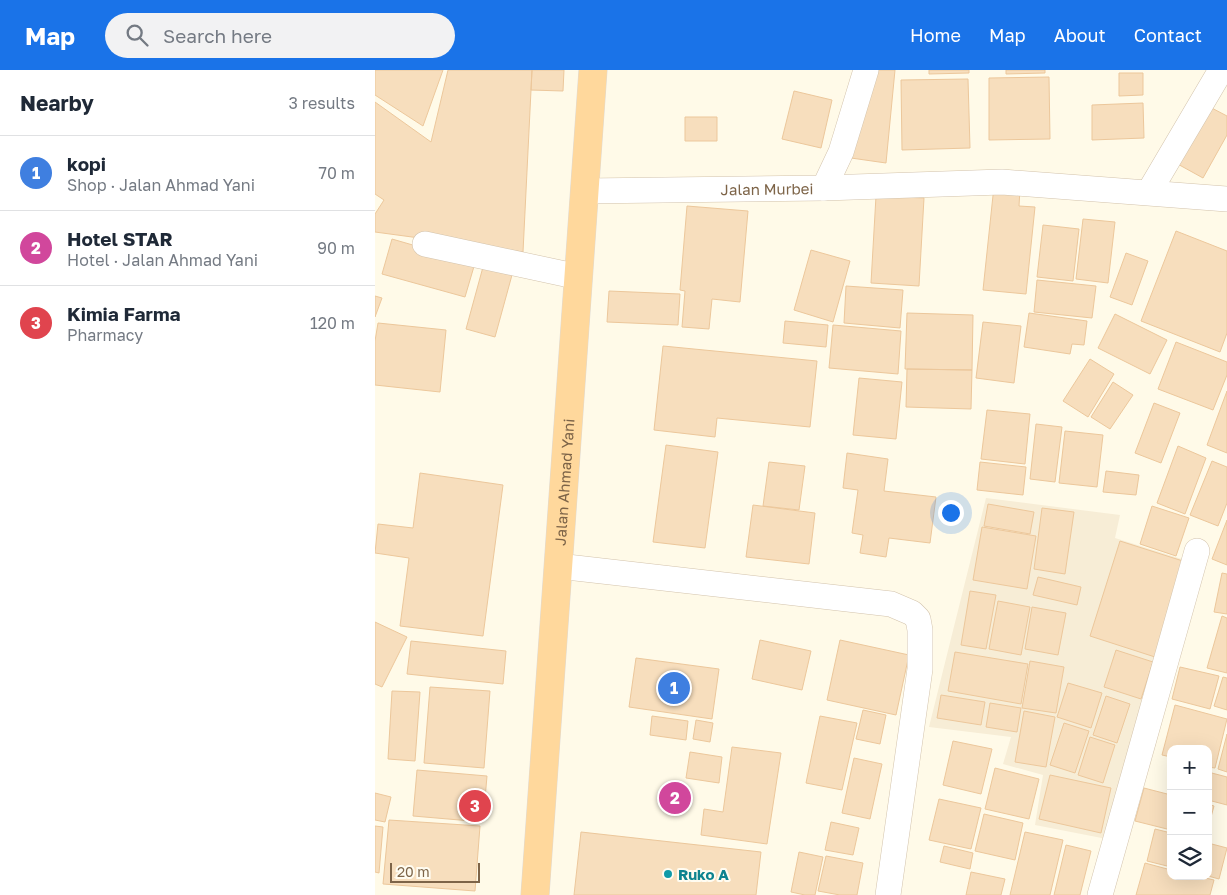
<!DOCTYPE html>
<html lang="en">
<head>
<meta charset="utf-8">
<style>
	:root { --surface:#fff; --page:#f2f2f3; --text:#1f2937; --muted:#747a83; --line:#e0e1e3; --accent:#1a73e8 }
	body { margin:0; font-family:"Golos Text",sans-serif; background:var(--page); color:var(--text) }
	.controls { position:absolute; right:15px; bottom:15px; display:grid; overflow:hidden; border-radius:10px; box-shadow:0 5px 20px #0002 }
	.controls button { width:45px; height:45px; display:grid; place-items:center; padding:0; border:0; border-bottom:1px solid var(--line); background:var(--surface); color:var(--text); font:25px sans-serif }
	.scale { position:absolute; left:15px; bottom:12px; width:90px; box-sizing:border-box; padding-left:5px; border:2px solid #7d6448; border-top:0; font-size:14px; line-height:18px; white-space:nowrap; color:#7d6448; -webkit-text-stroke:4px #fffcf1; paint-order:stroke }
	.you { position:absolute; left:575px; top:442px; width:18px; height:18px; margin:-12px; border:4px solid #fff; border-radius:50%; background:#1a73e8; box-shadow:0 0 0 8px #1a73e833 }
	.badge { display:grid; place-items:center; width:32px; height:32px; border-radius:50%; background:var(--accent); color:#fff; font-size:16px; font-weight:700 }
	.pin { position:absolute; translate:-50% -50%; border:2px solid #fff; box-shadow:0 1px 5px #0006 }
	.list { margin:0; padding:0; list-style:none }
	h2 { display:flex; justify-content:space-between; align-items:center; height:65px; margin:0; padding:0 20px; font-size:21px }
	h2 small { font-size:16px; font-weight:400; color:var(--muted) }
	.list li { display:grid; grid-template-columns:32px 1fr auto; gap:15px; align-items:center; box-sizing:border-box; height:75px; padding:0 20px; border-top:1px solid var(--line) }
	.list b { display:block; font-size:19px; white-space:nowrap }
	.list p { margin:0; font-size:16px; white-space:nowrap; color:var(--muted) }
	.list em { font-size:16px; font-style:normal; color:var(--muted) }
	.icon { flex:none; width:28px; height:28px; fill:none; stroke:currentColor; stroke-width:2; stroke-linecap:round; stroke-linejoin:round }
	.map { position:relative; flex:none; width:852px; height:825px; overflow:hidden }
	header { display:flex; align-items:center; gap:30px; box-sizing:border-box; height:70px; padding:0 25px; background:var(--accent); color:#fff }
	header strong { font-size:24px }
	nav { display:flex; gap:28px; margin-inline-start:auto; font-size:18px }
	.search { width:350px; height:45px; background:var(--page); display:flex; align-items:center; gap:12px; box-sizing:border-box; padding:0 18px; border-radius:28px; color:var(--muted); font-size:19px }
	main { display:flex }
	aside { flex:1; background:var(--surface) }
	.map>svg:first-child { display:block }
</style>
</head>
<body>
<header>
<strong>Map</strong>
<div class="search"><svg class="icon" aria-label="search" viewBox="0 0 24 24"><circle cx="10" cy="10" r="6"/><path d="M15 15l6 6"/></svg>Search here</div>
<nav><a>Home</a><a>Map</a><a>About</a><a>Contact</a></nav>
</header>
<main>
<aside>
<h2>Nearby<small>3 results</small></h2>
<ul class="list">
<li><span class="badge" style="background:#3f7fe0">1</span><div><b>kopi</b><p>Shop · Jalan Ahmad Yani</p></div><em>70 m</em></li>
<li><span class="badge" style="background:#d1479c">2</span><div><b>Hotel STAR</b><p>Hotel · Jalan Ahmad Yani</p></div><em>90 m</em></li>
<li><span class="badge" style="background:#e0444e">3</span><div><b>Kimia Farma</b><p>Pharmacy</p></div><em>120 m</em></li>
</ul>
</aside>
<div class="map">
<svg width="852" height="825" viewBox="0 0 852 825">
	<rect width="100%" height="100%" fill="#fffae8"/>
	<path fill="#f7edd6" d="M611 428 745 445 740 468 813 491 737 770 660 755 668 705 628 694 636 667 554 657Z"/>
	<path fill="#f7debd" stroke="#ecc79b" d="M0 0H68L48 56 0 25Z
		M73 0H157L148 182 0 162V144L9 130 0 124V32L56 72Z
		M157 0H189L188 21 156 20Z
		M496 0H520L511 93 469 87Z
		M554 0H594V3L554 4Z
		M631 0H670V3L631 4Z
		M744 3H768V25L744 26Z
		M674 7 675 69 614 70V8Z
		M593 9 595 78 527 80 526 10Z
		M419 21 457 30 446 78 407 69Z
		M768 33 769 68 717 70V35Z
		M831 35 852 46V65L828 108 799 92Z
		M310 47H342V71H310Z
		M619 116 645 119 644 136 660 137 651 224 608 220Z
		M501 126 549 128 544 216 496 213Z
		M312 136 373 141 365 232 337 229 334 259 307 257 310 221 305 220Z
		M708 149 740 152 733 213 701 209Z
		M668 155 704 159 698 211 662 207Z
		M801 161 852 181V263L845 282 766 251Z
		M17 169 100 193 90 227 7 204Z
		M436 180 475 191 458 252 419 240Z
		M751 183 773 191 757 235 735 227Z
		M108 197 137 205 120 267 91 259Z
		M662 210 721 216 717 248 659 242Z
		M471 216 528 220 525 258 469 253Z
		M234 221 305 224 303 255 232 252Z
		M0 226 7 228 0 247Z
		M532 243 598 245 597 300 530 299Z
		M654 243 712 251 709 275 697 274 695 284 649 277Z
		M740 244 792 270 775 304 723 278Z
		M410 251 453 255 451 277 408 273Z
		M608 252 646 256 639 313 601 308Z
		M3 253 71 260 65 322 0 315V271Z
		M458 255 526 261 523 304 454 298Z
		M801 272 852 292V305L838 340 783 319Z
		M288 276 442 291 435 357 342 348 340 367 279 360Z
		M715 289 739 304 713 347 688 331Z
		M532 299 597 300 596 339 531 337Z
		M484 308 527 312 521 369 478 365Z
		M738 312 758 325 735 359 716 347Z
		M852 321V383L832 375Z
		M779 333 805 343 786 393 760 383Z
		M612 340 655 344 650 394 606 389Z
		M661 354 687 357 680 412 655 409Z
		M690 361 728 365 722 417 684 413Z
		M291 375 343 382 330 478 278 472Z
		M803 376 831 388 810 444 782 433Z
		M472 383 513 389 509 421 561 427 555 473 514 468 511 487 485 483 488 465 477 463 483 420 468 418Z
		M837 391 852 397V433L843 456 815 445Z
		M394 392 430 396 424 440 388 436Z
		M605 392 651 397 648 425 602 420Z
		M731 401 764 405 761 425 728 422Z
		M45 403 128 415 108 566 25 556 34 488 0 483 3 454 38 458Z
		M613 434 659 442 655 464 609 456Z
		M378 435 440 443 434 494 371 487Z
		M777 436 814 448 801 486 765 474Z
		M667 438 699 442 690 504 659 499Z
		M852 450V495L837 489Z
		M607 457 661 466 652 519 598 510Z
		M745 471 811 492 780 587 715 566Z
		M847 503 852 504V544L839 542Z
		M663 507 706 517 702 535 658 525Z
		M595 521 621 525 611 579 586 575Z
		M623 531 655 537 646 585 614 579Z
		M657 537 691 543 683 585 650 579Z
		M847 546 852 548V603L832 598Z
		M0 552 32 567 7 617 0 614Z
		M385 570 436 581 427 620 377 609Z
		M465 570 534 585 521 645 452 630Z
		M36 571 131 581 128 614 32 604Z
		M741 580 778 592 766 629 729 617Z
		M580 582 653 594 646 634 573 621Z
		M261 588 344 599 337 649 254 637Z
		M655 591 689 597 681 643 647 638Z
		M805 597 844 606 835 639 797 629Z
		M848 607 852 608V640L839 636Z
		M693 613 727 623 716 658 682 647Z
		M55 617 115 621 109 698 49 693Z
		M17 621 45 622 40 691 13 689Z
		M566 625 610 632 606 655 562 648Z
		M731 626 755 634 742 673 718 665Z
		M615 633 646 638 642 662 611 657Z
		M800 635 852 649 840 698 833 697V679H796V687L787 685Z
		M488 640 511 645 505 674 481 669Z
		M649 641 680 647 671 697 640 692Z
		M277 646 313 651 311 670 275 665Z
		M445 646 482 653 467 720 431 713Z
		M321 650 338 653 335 672 318 669Z
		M689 653 714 661 700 703 675 695Z
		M852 664V702L843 699Z
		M715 667 740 675 728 713 703 705Z
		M578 671 617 679 606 724 568 715Z
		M357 677 406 683 392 774 326 765 329 739 348 742Z
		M315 682 347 687 344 713 311 708Z
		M479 688 507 694 495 749 467 743Z
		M620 698 664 709 654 749 610 739Z
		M42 700 112 706 108 752 38 746Z
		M833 702 852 707V735L833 730Z
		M675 705 736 718 726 763 664 749Z
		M769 718 796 725V760L760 751Z
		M0 723 16 727 10 752 0 750Z
		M564 729 606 738 596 779 554 770Z
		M833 734 839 736 833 758Z
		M609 744 648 753 640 790 600 781Z
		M14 750 105 756 100 821 8 814Z
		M456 752 484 758 478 785 450 780Z
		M0 756 8 757 4 803 0 802Z
		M780 759 796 763V797L772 791Z
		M206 762 386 782 381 825H199Z
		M650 762 688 770 675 825H635Z
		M833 773 852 778 844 809 833 806Z
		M691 775 716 781 705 825H679Z
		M569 776 598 783 595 799 565 792Z
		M424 782 448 787 440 825H430L416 822Z
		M451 786 488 793 482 825H465L443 821Z
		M770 793 796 800V806H822L839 810 835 825H761Z
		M596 802 630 809 626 825H591Z"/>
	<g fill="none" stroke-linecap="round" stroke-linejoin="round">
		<defs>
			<g id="minor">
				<path d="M449 118 627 112 852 129"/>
				<path id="s1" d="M210 121 449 118 466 82 491 0"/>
				<path d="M774 122 846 0"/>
				<path d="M50 174 204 207"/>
				<path d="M183 496 516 534 537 543 543 549 545 560V599L513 825"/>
				<path d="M725 825 822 481"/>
			</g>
			<g id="trunk">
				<path id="s2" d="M160 825 218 0"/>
			</g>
		</defs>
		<use href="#minor" stroke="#d3c3ac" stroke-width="26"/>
		<use href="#trunk" stroke="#e0dad3" stroke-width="29"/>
		<use href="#minor" stroke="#fff" stroke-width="25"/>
		<use href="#trunk" stroke="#ffd89c" stroke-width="28"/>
	</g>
	<circle fill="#0f9aa8" stroke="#fffcf1" stroke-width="2" cx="293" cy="804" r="5"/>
	<g text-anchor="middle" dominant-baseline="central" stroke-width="4" stroke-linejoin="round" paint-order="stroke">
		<g font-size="15" fill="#7d6448" stroke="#fffcf1">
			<text stroke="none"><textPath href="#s1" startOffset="182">Jalan Murbei</textPath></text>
			<text stroke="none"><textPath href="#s2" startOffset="414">Jalan Ahmad Yani</textPath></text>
		</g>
		<g font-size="15" font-weight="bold" fill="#0d838f" stroke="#fffcf1" text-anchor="start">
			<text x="303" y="804">Ruko A</text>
		</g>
	</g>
</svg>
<div class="controls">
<button>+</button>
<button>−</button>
<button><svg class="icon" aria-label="layers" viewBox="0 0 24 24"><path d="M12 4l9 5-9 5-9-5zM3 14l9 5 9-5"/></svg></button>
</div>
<div class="scale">20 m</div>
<div class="you"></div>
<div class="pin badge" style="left:299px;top:618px;background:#3f7fe0">1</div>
<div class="pin badge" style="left:300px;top:728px;background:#d1479c">2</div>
<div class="pin badge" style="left:100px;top:736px;background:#e0444e">3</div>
</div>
</main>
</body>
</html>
